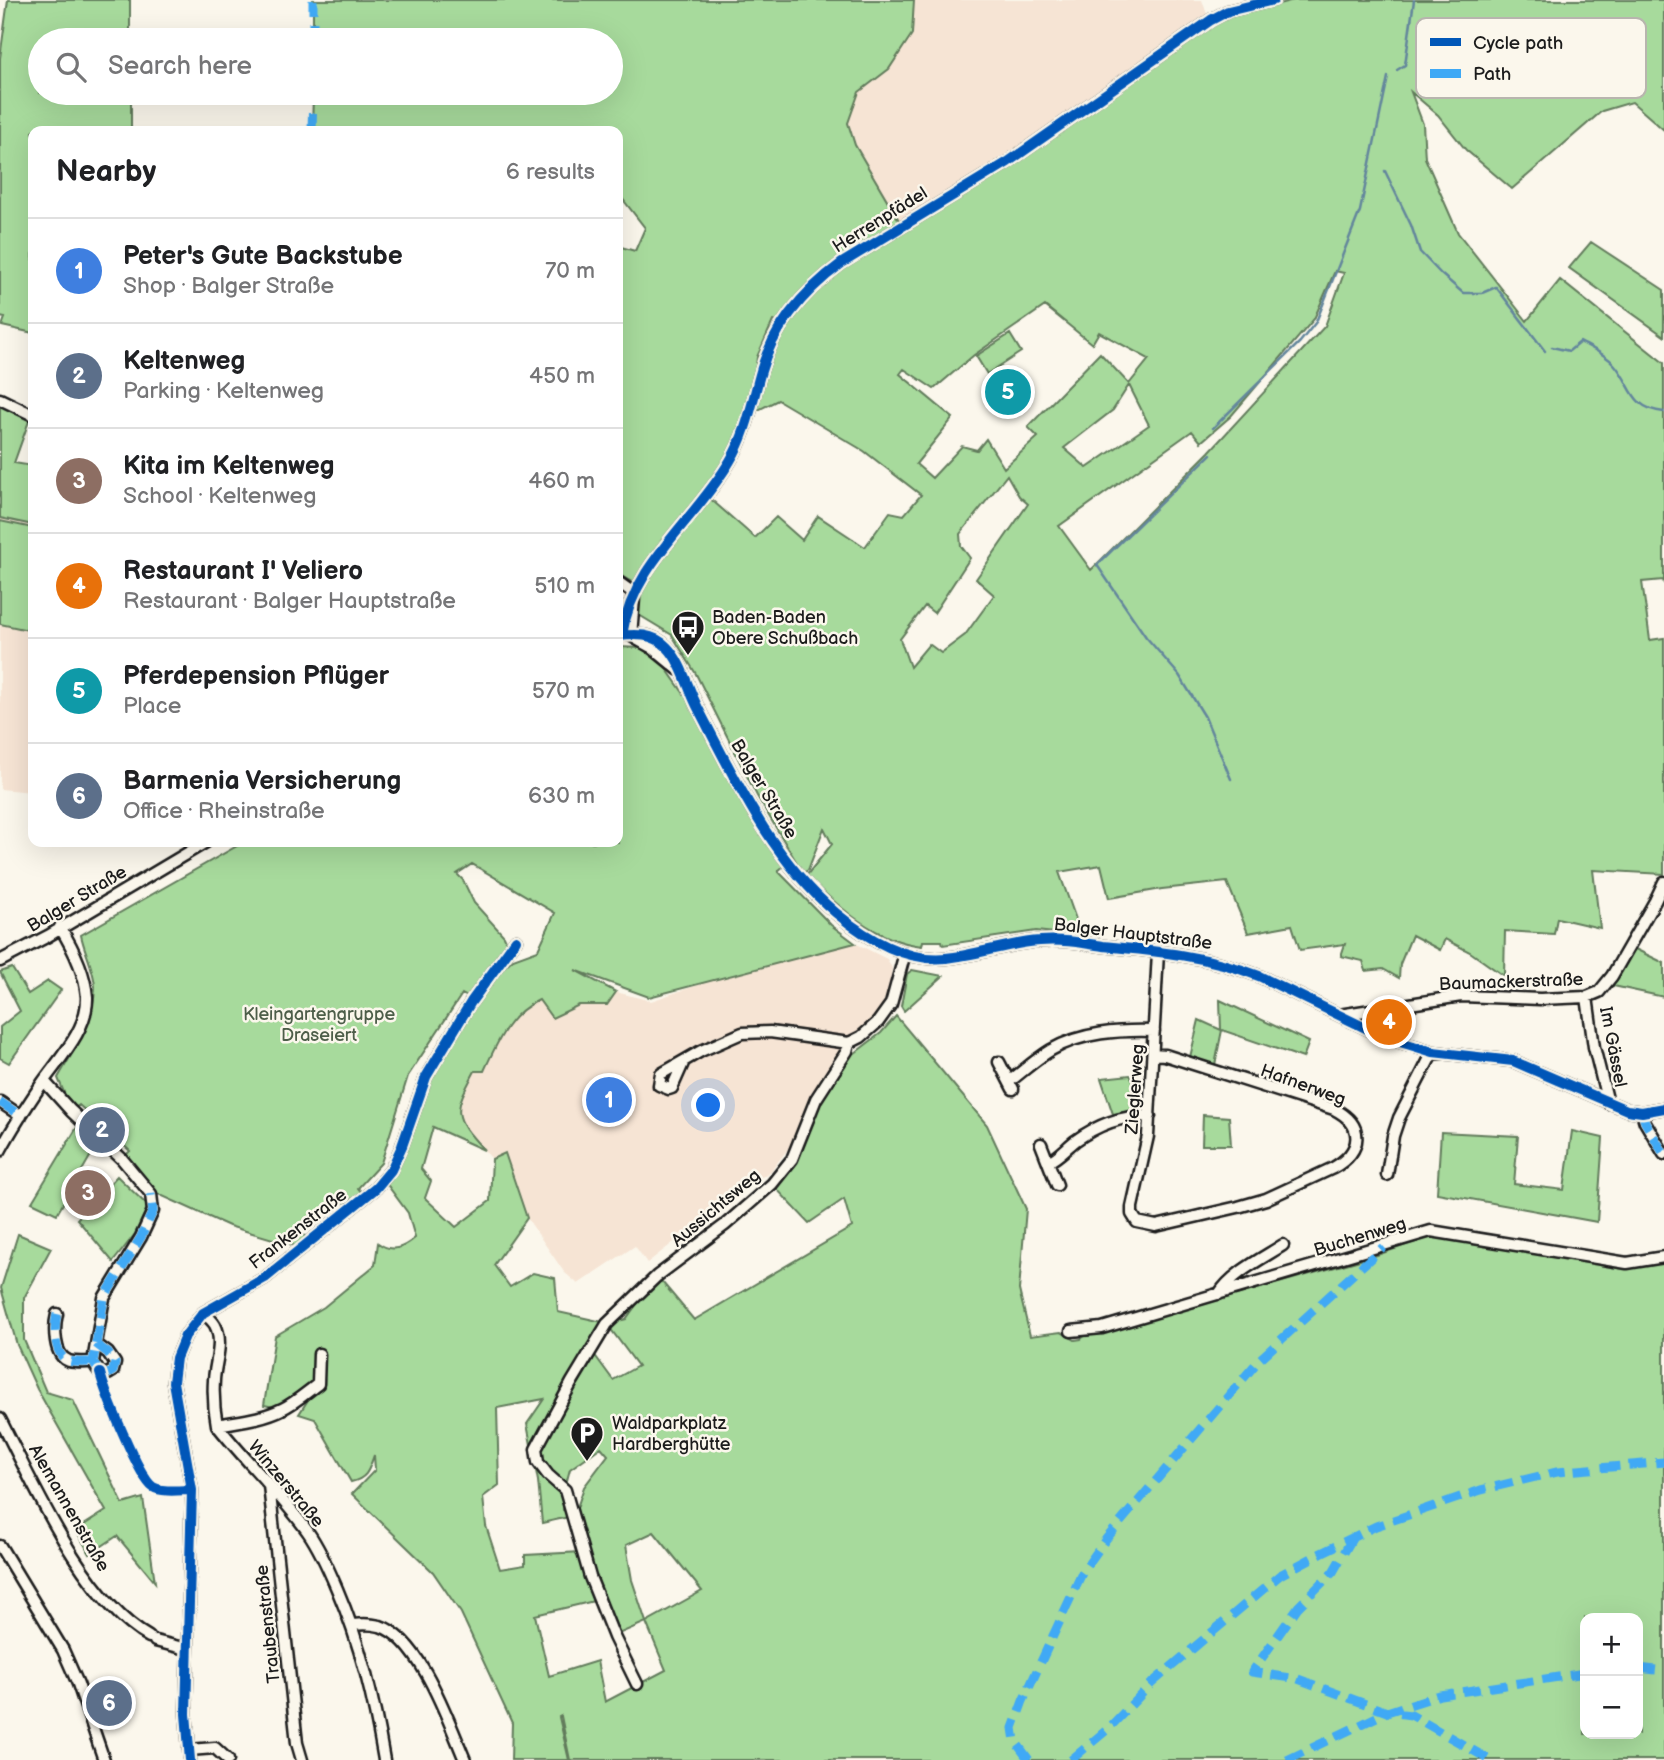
<!DOCTYPE html>
<html lang="en">
<head>
<meta charset="utf-8">
<style>
	:root { --surface:#fff; --page:#f6f6f6; --text:#202124; --muted:#757577; --line:#e0e0e0; --accent:#1c1c1c }
	body { margin:0; font-family:"Balsamiq Sans",sans-serif; background:var(--page); color:var(--text) }
	.controls { position:absolute; right:21px; bottom:21px; display:grid; overflow:hidden; border-radius:14px; box-shadow:0 7px 28px #0002 }
	.controls button { width:63px; height:63px; display:grid; place-items:center; padding:0; border:0; border-bottom:2px solid var(--line); background:var(--surface); color:var(--text); font:35px sans-serif }
	.you { position:absolute; left:709px; top:1106px; width:24px; height:24px; margin:-18px; border:5px solid #fff; border-radius:50%; background:#1a73e8; box-shadow:0 0 0 10px #1a73e833 }
	.badge { display:grid; place-items:center; width:46px; height:46px; border-radius:50%; background:var(--accent); color:#fff; font-size:23px; font-weight:700 }
	.pin { position:absolute; translate:-50% -50%; border:4px solid #fff; box-shadow:0 2px 7px #0006 }
	.list { margin:0; padding:0; list-style:none }
	h2 { display:flex; justify-content:space-between; align-items:center; height:91px; margin:0; padding:0 28px; font-size:30px }
	h2 small { font-size:23px; font-weight:400; color:var(--muted) }
	.list li { display:grid; grid-template-columns:46px 1fr auto; gap:21px; align-items:center; box-sizing:border-box; height:105px; padding:0 28px; border-top:2px solid var(--line) }
	.list b { display:block; font-size:26px; white-space:nowrap }
	.list p { margin:0; font-size:23px; white-space:nowrap; color:var(--muted) }
	.list em { font-size:23px; font-style:normal; color:var(--muted) }
	.icon { flex:none; width:38px; height:38px; fill:none; stroke:currentColor; stroke-width:2; stroke-linecap:round; stroke-linejoin:round }
	.map { position:relative; flex:none; width:1664px; height:1760px; overflow:hidden }
	.search { position:absolute; background:var(--surface); box-shadow:0 7px 28px #0002; left:28px; top:28px; width:595px; height:77px; display:flex; align-items:center; gap:18px; box-sizing:border-box; padding:0 24px; border-radius:38px; color:var(--muted); font-size:26px }
	.panel { position:absolute; background:var(--surface); box-shadow:0 7px 28px #0002; left:28px; top:126px; width:595px; height:721px; border-radius:14px }
	.map>svg:first-child { display:block }
</style>
</head>
<body>
<div class="map">
<svg width="1664" height="1760" viewBox="0 0 1664 1760">
	<rect width="100%" height="100%" fill="#fbf7ec"/>
	<filter id="ink" filterUnits="userSpaceOnUse"><feTurbulence type="fractalNoise" baseFrequency=".0143" numOctaves="2"/><feDisplacementMap in="SourceGraphic" scale="14" xChannelSelector="R" yChannelSelector="G"/><feConvolveMatrix kernelMatrix="1 2 1 2 8 2 1 2 1" color-interpolation-filters="sRGB"/></filter>
	<g filter="url(#ink)">
		<path fill="#f6e4d4" d="M914 0H1202L1208 17 1003 158 899 222 855 145 848 123 859 92 889 69 912 34Z
			M0 518 33 525V792L0 789Z
			M855 943 887 959 892 968 889 992 875 1018 847 1051 804 1128 771 1171 740 1191 647 1263 635 1246 578 1284 564 1272 527 1218 505 1154 492 1159 461 1125 459 1101 475 1071H484L502 1034 516 1016 539 999 552 1018 579 1005H607L616 992 651 1001 733 973Z"/>
		<path fill="#a7da9c" stroke="#627b5c" stroke-width="2" fill-rule="evenodd" d="M8 0H130V40H40V93H131V131H33V333L2 326 5 318 0 317V58Z
			M313 0H914L912 34 889 69 859 92 848 123 855 145 900 222C854 249 808 276 779 322L773 321 757 357 751 407 765 357 801 303 843 266 1196 35 1231 16 1294 0H1664V130L1632 102 1602 111 1512 189 1466 150 1438 115 1411 92 1423 124 1425 158 1458 233 1527 321 1560 280 1664 363V584L1663 580 1642 582 1650 640 1664 638V874L1593 870 1600 928 1557 918 1554 934 1505 931 1504 976 1470 952 1445 939 1440 950 1412 935 1400 964 1399 978 1383 969 1366 971 1363 961 1341 956 1345 944 1300 950 1292 925 1248 933 1227 882 1162 889 1109 898 1101 865 1059 872 1082 936 1036 931 943 945 942 941H923L922 946C875 941 839 907 806 876L832 844 824 828 808 870 803 873 757 796 696 674 672 635 639 615V586L618 574V246L635 251 645 228 618 193V131H574L572 128 542 126 507 131H312L313 93H611V40H313ZM1335 271 1344 273 1325 326 1209 452 1091 570 1059 526 1192 431 1201 442 1231 416 1314 319ZM1045 306 1092 344 1099 332 1149 359 1129 384 1100 353 1028 427 1038 437 1004 468 986 439 977 450 962 446 932 478 916 464 953 418 900 374 904 369 934 389 974 355ZM1129 385 1149 425 1087 468 1064 448 1113 410ZM778 400 864 451 921 495 904 515 890 512 865 547 818 516 802 540 776 517 755 538 706 495 750 414ZM1007 475 1019 496 1028 504 976 579 994 595 965 635 941 653 929 644 910 667 900 639 925 606 934 613 970 558 961 546 960 534Z
			M1591 242 1664 290V336L1569 268Z
			M1010 334 1021 352 987 374 976 356Z
			M0 404 30 418 14 463 33 466V525L0 518Z
			M0 521 33 528V631L0 624Z
			M618 647 641 648 665 667 694 708 786 864 778 871 831 925 855 943 649 997 575 970 616 992 607 1005H579L552 1018 539 1000C509 1013 497 1043 484 1071H475C453 1112 452 1115 484 1150L433 1127 421 1169 431 1181 425 1198 456 1227 490 1201 492 1159 505 1153 527 1218 494 1265 510 1287 533 1273 555 1278 558 1312 607 1323 591 1350 613 1380 638 1366 607 1324 626 1319 657 1276 694 1320 852 1227 844 1199 809 1223 772 1184 792 1159 816 1099 847 1051 855 1053 881 1033 896 1016 987 1125 1026 1209 1019 1290 1030 1336 1061 1332 1075 1340 1081 1339 1088 1333 1105 1331 1172 1313 1374 1256 1432 1236 1631 1268 1664 1261V1760H570L561 1716 559 1717 569 1760H511L512 1723 461 1613 433 1572 352 1494 375 1470 374 1455C369 1469 368 1478 351 1482L315 1419 299 1414 317 1386 284 1409 264 1405 275 1336 324 1307 375 1265 378 1243C392 1253 403 1248 415 1238L408 1213 386 1183 426 1077 491 979 513 959 538 950 555 913 472 864 457 874 463 880 474 903 504 936 507 943 471 999 462 994 408 1076 381 1163 358 1188 363 1194 337 1205 302 1232 307 1240 296 1246 229 1226 158 1194 125 1156 130 1151 79 1105 75 1108 65 1095 58 1078C74 1050 94 1021 95 988 95 971 84 951 81 935L244 842H618ZM544 1399 527 1424 538 1481 542 1523 573 1516 582 1552 525 1555V1565L500 1569 486 1526 483 1497 499 1485 497 1408ZM601 1447 608 1455 584 1487 575 1514 563 1510 565 1488 570 1469ZM654 1532 702 1591 646 1622 632 1580 626 1545ZM589 1579 616 1635 646 1622 666 1670 605 1702 597 1661 549 1676 535 1615 594 1601ZM1585 1618H1638V1734H1585Z
			M1633 948 1664 963V997L1609 985Z
			M12 968 28 994 48 981 61 990 9 1063 0 1058V1027L20 1011 0 972Z
			M912 970 943 976 904 1011 901 1006 907 974Z
			M1220 1000 1309 1042 1303 1058 1222 1030 1215 1065 1190 1057 1199 1020 1221 1030Z
			M1130 1075 1136 1085H1145L1143 1108 1113 1114 1101 1078Z
			M1203 1115 1229 1117 1231 1145H1202Z
			M79 1124 98 1143 57 1214 32 1202Z
			M1572 1131 1603 1138 1597 1222 1437 1193 1441 1132 1518 1136 1514 1184 1564 1190Z
			M117 1176 148 1206 135 1234 113 1262 77 1219Z
			M18 1234 51 1248 24 1298V1340L46 1392 73 1400 123 1504 143 1498 155 1582 117 1536 90 1554 76 1530 106 1511 37 1389 17 1345 1 1288Z"/>
		<g fill="none" stroke-linecap="round" stroke-linejoin="round">
			<path stroke="#63869c" stroke-width="2.5" d="M1397 70 1405 65 1414 0
				M1385 171 1411 225 1420 252 1441 274 1463 293H1482L1496 287 1545 351
				M1552 347 1569 351 1580 342C1591 348 1605 354 1614 364 1633 385 1629 408 1664 412
				M1213 428 1300 342 1316 322 1360 211 1388 77
				M1211 454 1097 565 1146 637 1179 675 1205 717 1231 779"/>
			<defs>
				<path id="minor" d="M0 399 33 415
					M618 582 635 594
					M622 635C633 563 695 521 730 461 747 433 752 402 761 371 774 325 804 291 842 263L1008 162 1211 20 1228 11 1274 0
					M618 636C636 634 653 633 667 647 682 662 688 689 698 708 736 781 772 859 836 913 866 938 906 962 946 958 978 955 1008 943 1040 941 1061 939 1083 943 1103 946 1157 951 1209 956 1259 976L1384 1037 1433 1052 1513 1061 1627 1110 1642 1112 1664 1108
					M631 636 651 647 679 670
					M631 636 634 598
					M0 961 48 936 206 842
					M1587 997 1594 1047 1608 1103
					M1339 1015 1461 996 1540 999 1587 997 1599 992 1612 976 1655 901 1664 882
					M1153 1054 1165 1055 1334 1109C1365 1125 1363 1151 1333 1168L1266 1199 1238 1207 1156 1226 1137 1222 1132 1214V1207L1148 1136 1158 952
					M684 1061 672 1088 669 1089 659 1085 661 1074 701 1051 742 1033 770 1032 849 1043 861 1037 878 1022 891 1004 905 953
					M999 1062 1013 1089
					M44 1081 71 1111 122 1159 151 1194 153 1211 141 1237 104 1298 96 1344
					M1010 1081C1023 1071 1036 1059 1051 1050 1082 1032 1119 1030 1154 1031
					M0 1102 21 1116
					M1642 1112 1645 1122 1664 1154
					M1041 1144 1057 1185
					M0 1151C13 1127 28 1104 43 1082 60 1058 88 1029 87 997 85 972 73 948 60 927
					M1048 1162C1059 1157 1066 1148 1075 1141 1097 1125 1122 1115 1150 1116
					M1387 1175 1393 1136 1399 1118 1433 1052
					M1219 1294C1232 1273 1263 1258 1283 1245
					M203 1313C207 1316 212 1320 215 1325 224 1342 215 1362 214 1380 213 1396 214 1410 217 1425 246 1462 281 1494 308 1532 320 1549 329 1570 337 1589 361 1645 374 1701 384 1760
					M57 1314C54 1326 53 1356 69 1361 76 1363 86 1362 93 1362
					M1071 1331 1102 1328 1431 1231 1627 1263 1664 1257
					M96 1344 108 1353 115 1363 113 1371 108 1374 100 1373 93 1362Z
					M0 1419C34 1485 84 1601 149 1637
					M217 1425C238 1421 262 1419 282 1409 295 1403 307 1392 318 1384L319 1354
					M269 1485 297 1743 302 1760
					M0 1546 63 1650 78 1684 104 1760
					M353 1625C362 1624 371 1624 380 1626 421 1639 449 1723 465 1760
					M155 1641 187 1649
					M637 1684 614 1637 590 1577 565 1490 548 1475 538 1462 536 1449 572 1382 607 1324 657 1276 725 1225 772 1184 792 1159 816 1099 847 1051 849 1043
					M189 1750 215 1748 228 1760
					M190 1760 186 1714 192 1490 173 1382 176 1358 185 1336 203 1313 265 1278 376 1188 391 1170 402 1146 426 1077 471 1002 516 940"/>
			</defs>
			<use href="#minor" stroke="#1c1c1c" stroke-width="15"/>
			<use href="#minor" stroke="#fbf7ec" stroke-width="10"/>
			<path stroke="#3fa9f5" stroke-width="9" stroke-dasharray="18 9" stroke-linecap="butt" d="M313 40V0
				M312 131 313 93
				M0 1102 21 1116
				M1642 1112 1645 1122 1664 1154
				M57 1314C54 1326 53 1356 69 1361 76 1363 86 1362 93 1362
				M96 1344 104 1298 141 1237 153 1211 151 1194
				M96 1344 108 1353 115 1363 113 1371 108 1374 100 1373 93 1362Z
				M1353 1537 1333 1572 1298 1607 1252 1672 1298 1679 1387 1712 1411 1715 1490 1760
				M1638 1668 1664 1671
				M1029 1760 1015 1741 1013 1728 1023 1701 1082 1573 1106 1539 1260 1359 1383 1247
				M1071 1760 1109 1728 1152 1683 1280 1575 1321 1553 1376 1526 1481 1490 1557 1472 1664 1462
				M1287 1760 1387 1712 1440 1695 1585 1673"/>
			<defs>
				<path id="cycleway" d="M622 635C633 563 695 521 730 461 747 433 752 402 761 371 774 325 804 291 842 263L1008 162 1211 20 1228 11 1274 0
					M618 636C636 634 653 633 667 647 682 662 688 689 698 708 736 781 772 859 836 913 866 938 906 962 946 958 978 955 1008 943 1040 941 1061 939 1083 943 1103 946 1157 951 1209 956 1259 976L1384 1037 1433 1052 1513 1061 1627 1110 1642 1112 1664 1108
					M100 1373C105 1392 139 1478 153 1487 163 1493 181 1490 192 1490
					M190 1760 186 1714 192 1490 173 1382 176 1358 185 1336 203 1313 265 1278 376 1188 391 1170 402 1146 426 1077 471 1002 516 940"/>
			</defs>
			<use href="#cycleway" stroke="#fbf7ec" stroke-width="15"/>
			<use href="#cycleway" stroke="#0057b8" stroke-width="10"/>
		</g>
	</g>
	<defs>
		<symbol id="bus-pin" viewBox="-11 -11 22 30"><path d="M0 17L-7.5 6A9.5 9.5 0 1 1 7.5 6Z" fill="#1c1c1c" stroke="#fbf7ec"/><path d="M-5-6H5V4H4V6H2V4H-2V6H-4V4H-5ZM-3.5-4V0h7V-4ZM-3.5 1.2v1.5H-2V1.2ZM2 1.2v1.5H3.5V1.2Z" fill="#fff"/></symbol>
		<symbol id="parking-pin" viewBox="-11 -11 22 30"><path d="M0 17L-7.5 6A9.5 9.5 0 1 1 7.5 6Z" fill="#1c1c1c" stroke="#fbf7ec"/><path d="M-3.5-5.5H1a3.5 3.5 0 0 1 0 7H-1V5.5H-3.5ZM-1-3.4V-.6H.8a1.4 1.4 0 0 0 0-2.8Z" fill="#fff"/></symbol>
	</defs>
	<g fill-rule="evenodd">
		<use href="#bus-pin" x="669" y="608" width="38" height="52"/>
		<use href="#parking-pin" x="568" y="1414" width="38" height="52"/>
	</g>
	<g text-anchor="middle" dominant-baseline="central" stroke-width="5" stroke-linejoin="round" paint-order="stroke">
		<g font-size="18" fill="#1c1c1c" stroke="#fbf7ec">
			<text transform="translate(880 220) rotate(-32)">Herrenpfädel</text>
			<text transform="translate(764 789) rotate(59)">Balger Straße</text>
			<text transform="translate(77 899) rotate(-31)">Balger Straße</text>
			<text transform="translate(1133 934) rotate(7)">Balger Hauptstraße</text>
			<text transform="translate(1511 982) rotate(-2)">Baumackerstraße</text>
			<text transform="translate(1613 1047) rotate(79)">Im Gässel</text>
			<text transform="translate(1303 1085) rotate(20)">Hafnerweg</text>
			<text transform="translate(1135 1089) rotate(-86)">Zieglerweg</text>
			<text transform="translate(716 1208) rotate(-40)">Aussichtsweg</text>
			<text transform="translate(298 1229) rotate(-38)">Frankenstraße</text>
			<text transform="translate(1360 1237) rotate(-17)">Buchenweg</text>
			<text transform="translate(286 1484) rotate(50)">Winzerstraße</text>
			<text transform="translate(69 1508) rotate(60)">Alemannenstraße</text>
			<text transform="translate(268 1624) rotate(-96)">Traubenstraße</text>
		</g>
		<g font-size="18" fill="#1c1c1c" stroke="#fbf7ec" text-anchor="start">
			<text x="712" y="617">Baden-Baden<tspan x="712" dy="21">Obere Schußbach</tspan></text>
			<text x="612" y="1423">Waldparkplatz<tspan x="612" dy="21">Hardberghütte</tspan></text>
		</g>
		<g font-size="18" fill="#4d5e49" stroke="#fbf7ec">
			<text x="319" y="1014">Kleingartengruppe<tspan x="319" dy="21">Draseiert</tspan></text>
		</g>
	</g>
	<rect x="1416" y="18" width="230" height="80" rx="10" fill="#fbf7ec" stroke="#b8b5ae" stroke-width="2"/>
	<rect x="1430" y="38" width="31" height="8" fill="#0057b8"/>
	<rect x="1430" y="69" width="31" height="9" fill="#3fa9f5"/>
	<g font-size="19" fill="#1c1c1c">
		<text x="1473" y="49">Cycle path</text>
		<text x="1473" y="80">Path</text>
	</g>
</svg>
<div class="controls">
<button>+</button>
<button>−</button>
</div>
<div class="you"></div>
<div class="pin badge" style="left:609px;top:1100px;background:#3f7fe0">1</div>
<div class="pin badge" style="left:102px;top:1130px;background:#5c6f8a">2</div>
<div class="pin badge" style="left:88px;top:1193px;background:#8d6e63">3</div>
<div class="pin badge" style="left:1389px;top:1022px;background:#e8710a">4</div>
<div class="pin badge" style="left:1008px;top:392px;background:#0f9aa8">5</div>
<div class="pin badge" style="left:109px;top:1703px;background:#5c6f8a">6</div>
<div class="search"><svg class="icon" aria-label="search" viewBox="0 0 24 24"><circle cx="10" cy="10" r="6"/><path d="M15 15l6 6"/></svg>Search here</div>
<section class="panel">
<h2>Nearby<small>6 results</small></h2>
<ul class="list">
<li><span class="badge" style="background:#3f7fe0">1</span><div><b>Peter's Gute Backstube</b><p>Shop · Balger Straße</p></div><em>70 m</em></li>
<li><span class="badge" style="background:#5c6f8a">2</span><div><b>Keltenweg</b><p>Parking · Keltenweg</p></div><em>450 m</em></li>
<li><span class="badge" style="background:#8d6e63">3</span><div><b>Kita im Keltenweg</b><p>School · Keltenweg</p></div><em>460 m</em></li>
<li><span class="badge" style="background:#e8710a">4</span><div><b>Restaurant I' Veliero</b><p>Restaurant · Balger Hauptstraße</p></div><em>510 m</em></li>
<li><span class="badge" style="background:#0f9aa8">5</span><div><b>Pferdepension Pflüger</b><p>Place</p></div><em>570 m</em></li>
<li><span class="badge" style="background:#5c6f8a">6</span><div><b>Barmenia Versicherung</b><p>Office · Rheinstraße</p></div><em>630 m</em></li>
</ul>
</section>
</div>
</body>
</html>
